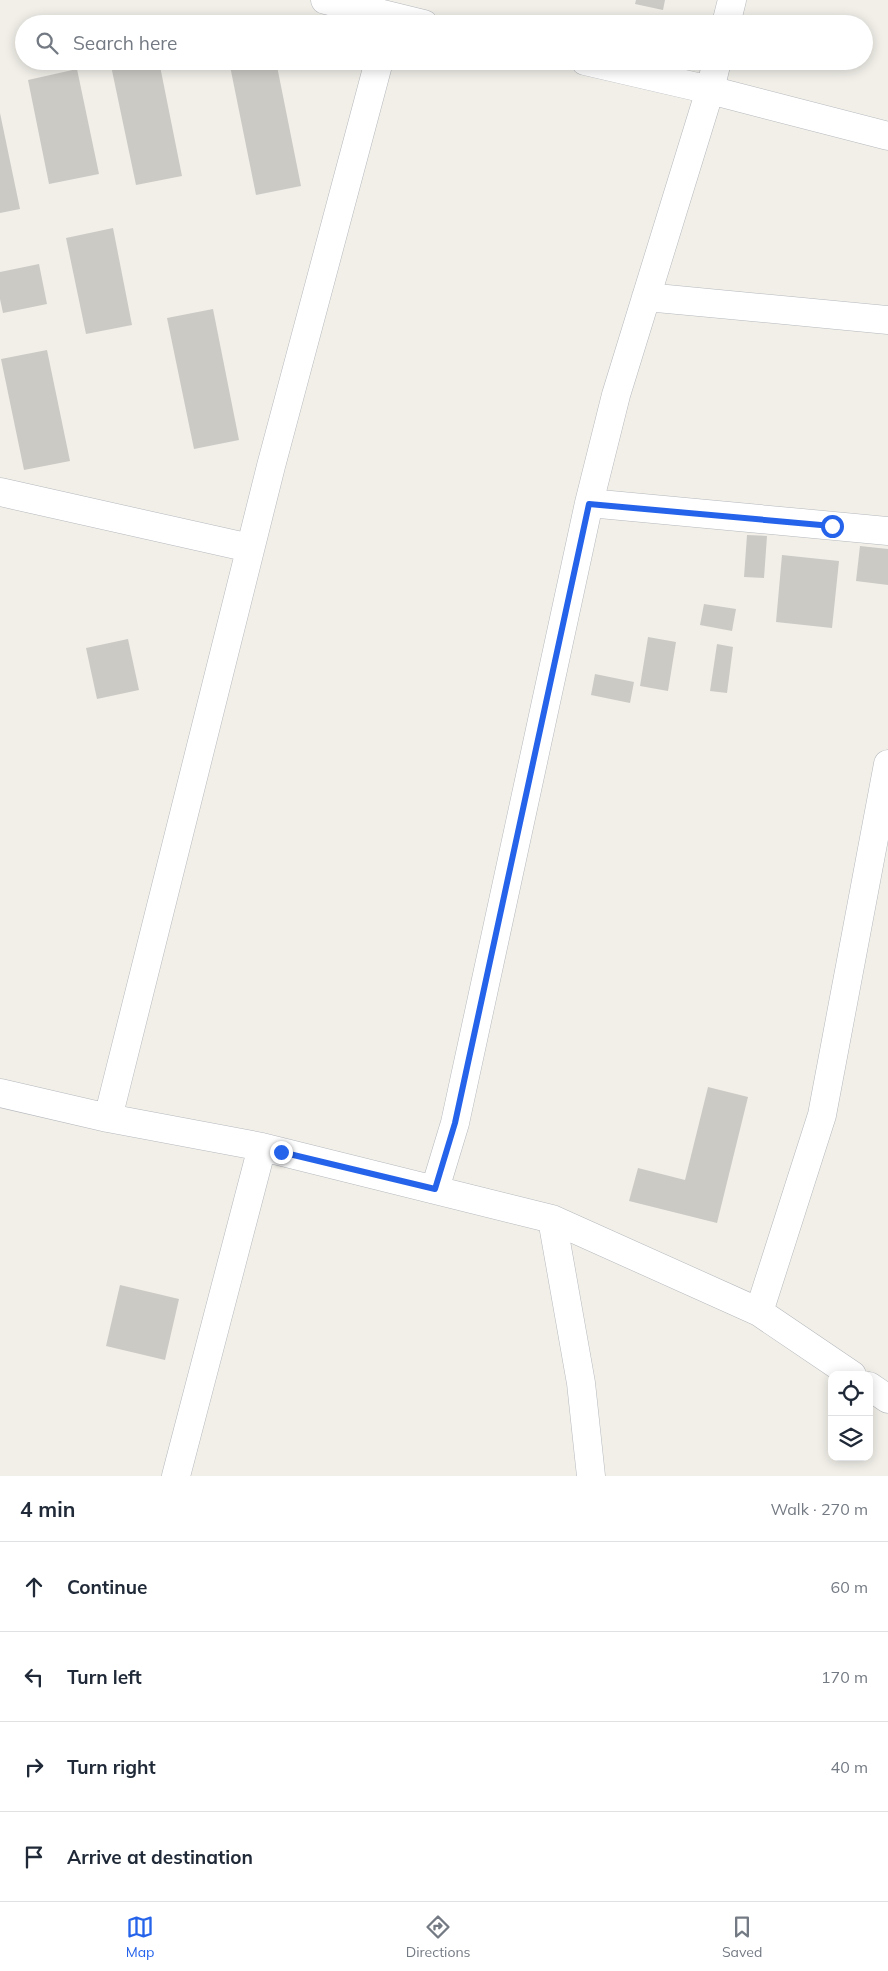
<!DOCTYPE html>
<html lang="en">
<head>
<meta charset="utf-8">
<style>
	:root { --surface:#fff; --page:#f2f2f3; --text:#1f2937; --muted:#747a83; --line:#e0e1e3; --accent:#2563eb }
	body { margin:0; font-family:Mulish,sans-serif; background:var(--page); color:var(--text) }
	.controls { position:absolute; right:15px; bottom:15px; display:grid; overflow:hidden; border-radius:10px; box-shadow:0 2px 12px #0003 }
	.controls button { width:45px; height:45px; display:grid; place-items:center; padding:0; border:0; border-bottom:1px solid var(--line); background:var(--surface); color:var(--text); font:25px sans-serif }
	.stop { position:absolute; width:15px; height:15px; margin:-11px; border:4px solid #2563eb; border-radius:50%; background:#fff }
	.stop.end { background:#2563eb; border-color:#fff; box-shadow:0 1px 5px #0008 }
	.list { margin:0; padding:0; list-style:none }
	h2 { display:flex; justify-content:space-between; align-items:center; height:65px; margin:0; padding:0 20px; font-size:21px }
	h2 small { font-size:16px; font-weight:400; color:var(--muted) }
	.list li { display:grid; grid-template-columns:32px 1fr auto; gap:15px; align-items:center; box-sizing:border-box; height:90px; padding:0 20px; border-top:1px solid var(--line) }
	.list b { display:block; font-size:19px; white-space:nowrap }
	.list em { font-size:16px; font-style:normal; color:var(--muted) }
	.icon { flex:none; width:28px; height:28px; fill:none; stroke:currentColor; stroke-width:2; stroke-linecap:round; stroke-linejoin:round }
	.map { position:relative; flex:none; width:888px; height:1476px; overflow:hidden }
	.search { position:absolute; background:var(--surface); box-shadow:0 2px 12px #0003; left:15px; right:15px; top:15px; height:55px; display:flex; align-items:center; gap:12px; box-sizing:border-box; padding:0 18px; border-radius:28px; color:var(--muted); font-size:19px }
	.sheet { height:425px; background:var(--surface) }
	nav { display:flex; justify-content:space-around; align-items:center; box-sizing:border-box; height:70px; border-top:1px solid var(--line); background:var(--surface); font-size:14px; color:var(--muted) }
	nav a { display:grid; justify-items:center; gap:2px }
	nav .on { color:var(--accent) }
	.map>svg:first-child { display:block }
</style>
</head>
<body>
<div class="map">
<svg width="888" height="1476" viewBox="0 0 888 1476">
	<rect width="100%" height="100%" fill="#f1efe8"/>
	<path fill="#cccac5" d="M636 0H665L663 10 635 4Z
		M110 61H159L182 176 136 185Z
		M229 61H276L301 186 256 195Z
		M77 69 99 174 49 184 28 80Z
		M0 113 20 209 0 213Z
		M113 228 132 325 86 334 66 238Z
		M39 264 47 304 3 313 0 299V272Z
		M213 309 239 440 194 449 167 318Z
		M47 350 70 461 24 470 1 359Z
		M747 535 767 536 764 578 744 577Z
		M860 546 888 549V585L856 581Z
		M782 555 839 561 832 628 776 622Z
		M704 604 736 609 732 631 700 625Z
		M648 637 676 642 668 691 640 686Z
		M128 639 139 690 97 699 86 648Z
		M717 644 733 647 727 693 710 691Z
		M595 674 634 682 630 703 591 695Z
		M708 1087 748 1097 717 1223 629 1201 638 1168 685 1180Z
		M120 1285 179 1299 165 1360 106 1346Z"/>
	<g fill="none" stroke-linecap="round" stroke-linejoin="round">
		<defs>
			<path id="street" d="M325 0 424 24
				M726 24 732 0
				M585 61 710 90 888 136
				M646 297 888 320
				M0 492 250 548
				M589 503 888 531
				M0 1093 108 1118 262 1147 552 1219 759 1312 852 1375
				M108 1118 271 466 379 61
				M435 1189 455 1123 589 503 616 395 710 90 717 61
				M552 1219 581 1383 591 1476
				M759 1312 822 1115 888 764
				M869 1386 888 1399
				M176 1476 262 1147"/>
		</defs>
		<use href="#street" stroke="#b5b8bc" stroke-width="29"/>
		<use href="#street" stroke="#fff" stroke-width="28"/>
	</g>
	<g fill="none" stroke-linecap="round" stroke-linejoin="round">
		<path stroke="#2563eb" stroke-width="6" d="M281 1152 435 1189 455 1123 589 504 832 526"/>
	</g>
</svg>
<div class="controls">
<button><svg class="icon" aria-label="locate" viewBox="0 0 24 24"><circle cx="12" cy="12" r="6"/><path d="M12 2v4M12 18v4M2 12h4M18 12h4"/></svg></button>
<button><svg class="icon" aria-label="layers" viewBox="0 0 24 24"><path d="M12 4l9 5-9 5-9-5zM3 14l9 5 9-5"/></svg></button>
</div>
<div class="stop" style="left:832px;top:526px"></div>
<div class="stop end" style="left:281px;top:1152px"></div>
<div class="search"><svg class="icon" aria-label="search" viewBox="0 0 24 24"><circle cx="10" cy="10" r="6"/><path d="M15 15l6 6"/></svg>Search here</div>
</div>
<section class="sheet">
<h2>4 min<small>Walk · 270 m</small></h2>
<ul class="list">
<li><svg class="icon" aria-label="ahead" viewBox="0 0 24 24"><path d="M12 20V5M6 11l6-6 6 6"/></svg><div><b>Continue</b></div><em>60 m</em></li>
<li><svg class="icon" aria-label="left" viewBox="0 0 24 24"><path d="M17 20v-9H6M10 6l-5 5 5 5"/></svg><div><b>Turn left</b></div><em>170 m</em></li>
<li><svg class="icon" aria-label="right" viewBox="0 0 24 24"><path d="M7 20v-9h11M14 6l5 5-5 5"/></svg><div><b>Turn right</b></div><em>40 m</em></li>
<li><svg class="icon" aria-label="arrive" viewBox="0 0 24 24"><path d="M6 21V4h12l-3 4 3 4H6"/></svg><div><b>Arrive at destination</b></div></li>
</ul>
</section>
<nav>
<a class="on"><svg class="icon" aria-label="map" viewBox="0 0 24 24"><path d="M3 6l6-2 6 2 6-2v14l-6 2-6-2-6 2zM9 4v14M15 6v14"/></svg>Map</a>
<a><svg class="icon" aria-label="directions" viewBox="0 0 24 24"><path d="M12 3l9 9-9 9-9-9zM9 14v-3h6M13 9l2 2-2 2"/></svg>Directions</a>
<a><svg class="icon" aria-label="saved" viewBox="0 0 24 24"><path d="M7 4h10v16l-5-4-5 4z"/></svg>Saved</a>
</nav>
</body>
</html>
